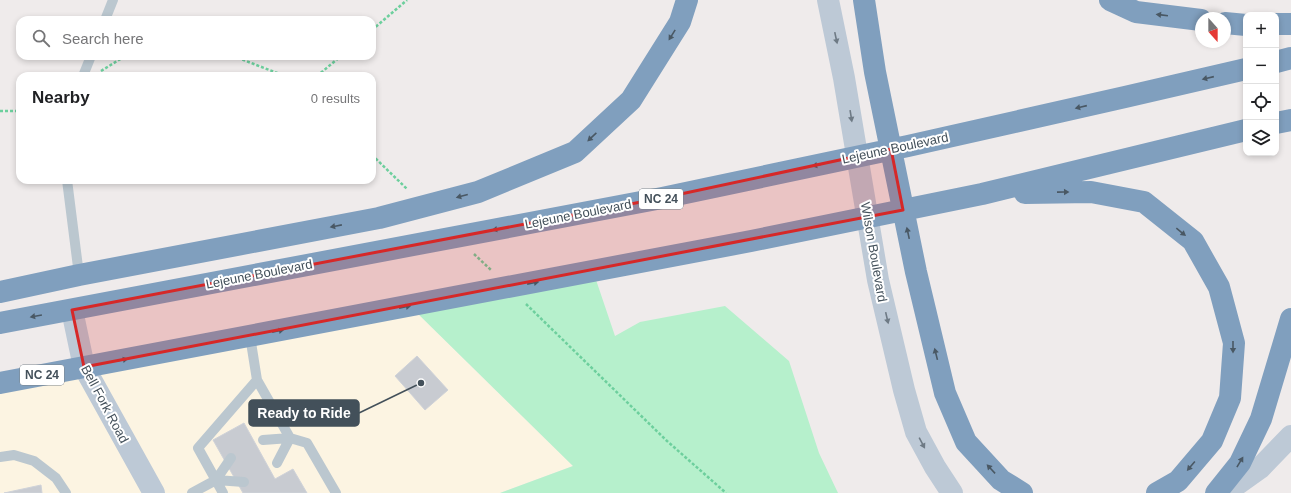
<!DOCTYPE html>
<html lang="en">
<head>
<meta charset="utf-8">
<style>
	:root { --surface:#fff; --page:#f2f2f2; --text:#202124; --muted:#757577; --line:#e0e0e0 }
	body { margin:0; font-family:Arial,sans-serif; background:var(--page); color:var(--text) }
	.controls { position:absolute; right:12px; top:12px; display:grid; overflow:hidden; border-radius:8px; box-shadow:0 2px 6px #0003 }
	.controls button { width:36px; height:36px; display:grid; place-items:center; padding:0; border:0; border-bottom:1px solid var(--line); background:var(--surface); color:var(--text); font:20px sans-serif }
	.compass { position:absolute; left:1195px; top:12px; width:36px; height:36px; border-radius:50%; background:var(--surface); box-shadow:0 2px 6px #0003; rotate:159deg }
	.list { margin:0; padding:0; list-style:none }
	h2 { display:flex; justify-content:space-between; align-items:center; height:52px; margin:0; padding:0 16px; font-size:17px }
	h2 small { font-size:13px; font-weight:400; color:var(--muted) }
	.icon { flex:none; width:22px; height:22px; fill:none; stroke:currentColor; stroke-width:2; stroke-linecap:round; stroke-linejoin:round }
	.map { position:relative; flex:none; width:1291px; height:493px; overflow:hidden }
	.search { position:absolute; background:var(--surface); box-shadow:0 2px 6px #0003; left:16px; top:16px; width:360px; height:44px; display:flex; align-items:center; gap:10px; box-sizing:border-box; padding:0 14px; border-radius:12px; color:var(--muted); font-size:15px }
	.panel { position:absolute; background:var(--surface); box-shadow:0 2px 6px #0003; left:16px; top:72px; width:360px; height:112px; border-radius:12px }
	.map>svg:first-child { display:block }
</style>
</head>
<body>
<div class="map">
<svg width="1291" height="493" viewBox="0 0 1291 493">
	<rect width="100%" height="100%" fill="#efebeb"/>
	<path fill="#fcf4e2" d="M410 306 573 466 500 493H0V383Z"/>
	<path fill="#b6f0cc" d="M593 271 615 336 640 322 725 306 789 361 819 453 838 493H500L573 466 410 306Z"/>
	<path fill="#c8cbd1" stroke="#cfd2d8" d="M417 356 448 390 425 410 395 376Z
		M244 423 275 479 293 469 307 493H243L213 440Z
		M41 485 42 493H4Z"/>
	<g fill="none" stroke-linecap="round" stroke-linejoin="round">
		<path stroke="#6dcf9d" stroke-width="2.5" stroke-dasharray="3 2" stroke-linecap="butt" d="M372 30 407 0
			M233 56 285 76
			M101 71 122 58 127 56
			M317 76 341 56
			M0 111H20
			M372 155 407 189
			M474 254 491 270
			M526 304 667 441 726 493"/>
		<path stroke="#bbc7cf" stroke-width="10" d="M105 20 113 0
			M83 76 91 56
			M67 180 79 275
			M250 336 257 380 290 438 307 443 336 493
			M263 440 290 438 277 463
			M0 457 14 455 34 461 56 478 66 493
			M231 458 216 480 244 482
			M192 493 216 480
			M223 493 198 448 257 380"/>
		<path stroke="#bdc9d6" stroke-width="22" d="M828 0 844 78 878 280 904 390 916 432 935 467 952 493
			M72 310 84 367 154 493
			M1225 493 1260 468 1291 436"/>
		<path stroke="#809fbe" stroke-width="22" d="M864 0 875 72 916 272 945 393 966 442 1001 480 1022 493
			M1110 0 1136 12 1201 20
			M1225 23 1246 25
			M1276 24H1291
			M1276 62 1291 58
			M1276 123 1291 120
			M1025 193 1091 192 1144 202 1193 241 1219 287 1234 343 1230 398 1212 441 1178 481 1157 493
			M0 292 79 275 379 218 478 192 575 152 631 100 680 22 687 0
			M0 323 662 198 908 146 1125 97 1246 69
			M0 383 751 241 982 194 1246 130
			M1216 493 1240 463 1261 419 1291 319"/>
	</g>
	<defs><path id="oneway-solid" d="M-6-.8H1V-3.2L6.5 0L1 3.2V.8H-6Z"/></defs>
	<g fill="#495864">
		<use href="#oneway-solid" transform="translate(1162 15) rotate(-173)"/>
		<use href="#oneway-solid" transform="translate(672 35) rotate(122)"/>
		<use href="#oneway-solid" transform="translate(1208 78) rotate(167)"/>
		<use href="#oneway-solid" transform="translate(1081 107) rotate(167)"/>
		<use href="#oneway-solid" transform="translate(592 137) rotate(137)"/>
		<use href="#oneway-solid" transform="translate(818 165) rotate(168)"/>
		<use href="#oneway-solid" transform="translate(1063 192) rotate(-1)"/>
		<use href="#oneway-solid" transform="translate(462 196) rotate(165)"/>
		<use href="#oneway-solid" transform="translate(336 226) rotate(169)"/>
		<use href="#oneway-solid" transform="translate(498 229) rotate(169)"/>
		<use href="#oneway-solid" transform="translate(1181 232) rotate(39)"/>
		<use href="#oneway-solid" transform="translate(908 233) rotate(-102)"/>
		<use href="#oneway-solid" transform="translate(533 283) rotate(-11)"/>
		<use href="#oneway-solid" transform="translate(405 307) rotate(-11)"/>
		<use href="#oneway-solid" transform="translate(36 316) rotate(170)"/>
		<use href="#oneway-solid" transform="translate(278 331) rotate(-11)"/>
		<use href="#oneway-solid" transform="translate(1233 347) rotate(90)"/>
		<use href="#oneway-solid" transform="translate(936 354) rotate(-104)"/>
		<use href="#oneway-solid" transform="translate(122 360) rotate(-11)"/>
		<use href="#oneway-solid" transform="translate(1240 462) rotate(-59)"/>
		<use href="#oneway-solid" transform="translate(1191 466) rotate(130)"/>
		<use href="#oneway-solid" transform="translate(991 469) rotate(-133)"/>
	</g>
	<g fill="#6e7a85">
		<use href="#oneway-solid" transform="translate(836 38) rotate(78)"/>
		<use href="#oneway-solid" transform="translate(851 116) rotate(81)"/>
		<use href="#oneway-solid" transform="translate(887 318) rotate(77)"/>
		<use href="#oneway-solid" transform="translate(922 443) rotate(62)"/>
	</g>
	<path fill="#d62828" fill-opacity="0.2" stroke="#d62828" stroke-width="3" stroke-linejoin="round" d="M891 149 903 210 84 367 72 310 662 198Z"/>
	<g text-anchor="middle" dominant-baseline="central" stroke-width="4" stroke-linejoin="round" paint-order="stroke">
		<g fill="#fff" stroke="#7b848c" stroke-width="1">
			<rect x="639" y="189" width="44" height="20" rx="3"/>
			<rect x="20" y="365" width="44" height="20" rx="3"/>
		</g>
		<g font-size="12" font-weight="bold" fill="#43505a">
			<text x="661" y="199">NC 24</text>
			<text x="42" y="375">NC 24</text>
		</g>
		<g font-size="13" fill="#43505a" stroke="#fff">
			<text transform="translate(895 148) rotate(-12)">Lejeune Boulevard</text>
			<text transform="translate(578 214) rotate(-11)">Lejeune Boulevard</text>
			<text transform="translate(874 252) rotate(80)">Wilson Boulevard</text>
			<text transform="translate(259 274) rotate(-11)">Lejeune Boulevard</text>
			<text transform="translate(105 404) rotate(62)">Bell Fork Road</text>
		</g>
	</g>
	<path fill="none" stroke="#43505a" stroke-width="1.5" d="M421 383L359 413"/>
	<circle fill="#43505a" stroke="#fff" stroke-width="1.5" cx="421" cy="383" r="4"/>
	<rect fill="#43505a" stroke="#43505a" stroke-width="1.5" x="249" y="400" width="110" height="26" rx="4"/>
	<g font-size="14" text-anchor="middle" font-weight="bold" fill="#fff">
		<text x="304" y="418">Ready to Ride</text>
	</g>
</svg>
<div class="controls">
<button>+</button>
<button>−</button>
<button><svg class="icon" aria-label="locate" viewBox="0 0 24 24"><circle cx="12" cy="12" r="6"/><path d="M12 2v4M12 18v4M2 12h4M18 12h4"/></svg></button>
<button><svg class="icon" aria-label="layers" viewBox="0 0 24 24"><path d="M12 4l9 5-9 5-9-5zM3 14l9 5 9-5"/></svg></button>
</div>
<svg class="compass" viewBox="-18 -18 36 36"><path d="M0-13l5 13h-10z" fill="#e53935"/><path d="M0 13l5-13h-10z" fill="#757577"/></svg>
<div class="search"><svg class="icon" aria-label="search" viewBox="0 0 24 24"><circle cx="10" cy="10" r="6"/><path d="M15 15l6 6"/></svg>Search here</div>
<section class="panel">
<h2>Nearby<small>0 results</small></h2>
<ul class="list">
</ul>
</section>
</div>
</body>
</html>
